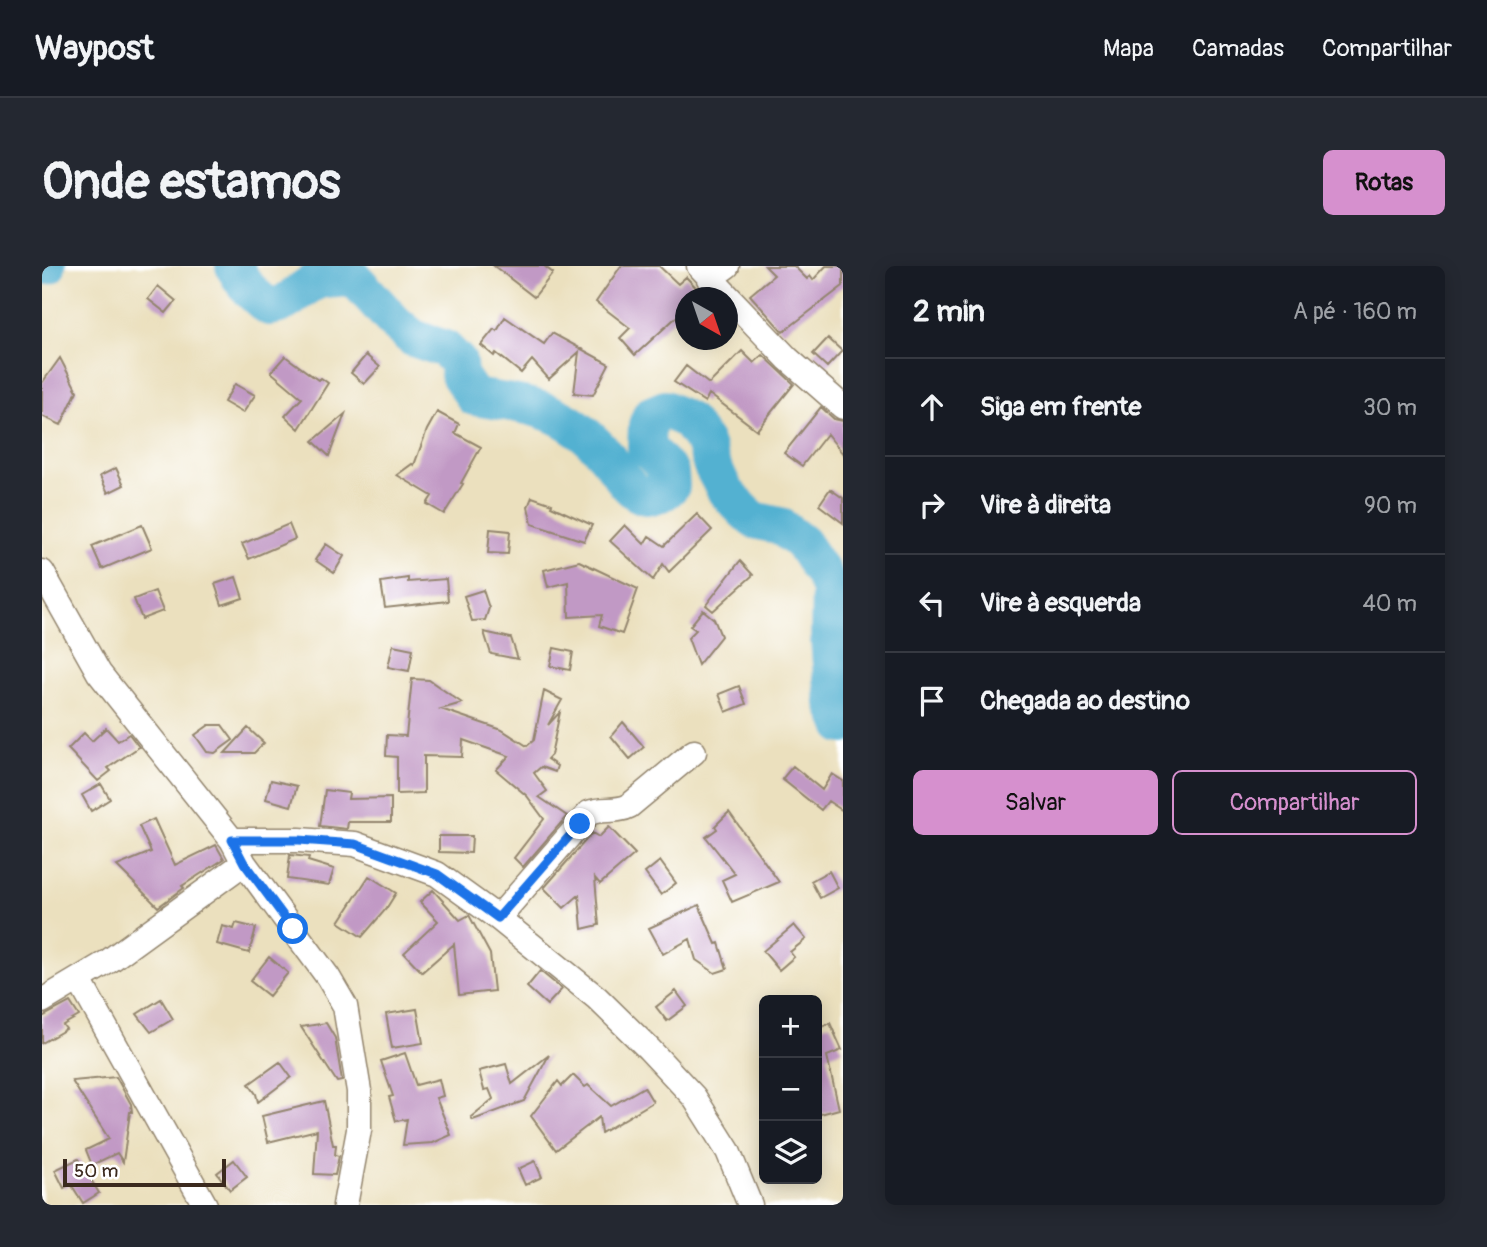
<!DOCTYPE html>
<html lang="pt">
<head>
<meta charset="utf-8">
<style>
	:root { --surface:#171b24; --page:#242831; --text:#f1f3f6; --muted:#9ea1a6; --line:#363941; --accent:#d690ce }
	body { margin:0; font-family:Pangolin,sans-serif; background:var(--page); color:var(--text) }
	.controls { position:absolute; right:21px; bottom:21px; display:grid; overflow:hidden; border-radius:10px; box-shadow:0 4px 18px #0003 }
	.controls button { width:63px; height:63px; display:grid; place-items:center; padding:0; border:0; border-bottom:2px solid var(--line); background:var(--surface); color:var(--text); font:35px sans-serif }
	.compass { position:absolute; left:633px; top:21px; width:63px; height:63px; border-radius:50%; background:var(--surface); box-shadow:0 4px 18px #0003; rotate:140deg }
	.scale { position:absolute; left:21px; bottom:18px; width:163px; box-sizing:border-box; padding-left:7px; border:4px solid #3b2a1e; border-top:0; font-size:19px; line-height:24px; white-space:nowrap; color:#3b2a1e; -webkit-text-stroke:5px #fff; paint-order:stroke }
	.stop { position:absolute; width:21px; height:21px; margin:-16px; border:5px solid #1a73e8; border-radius:50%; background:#fff }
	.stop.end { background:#1a73e8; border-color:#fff; box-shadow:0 2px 7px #0008 }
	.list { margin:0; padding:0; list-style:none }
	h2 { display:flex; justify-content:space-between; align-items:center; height:91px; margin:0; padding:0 28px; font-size:30px }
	h2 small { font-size:23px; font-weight:400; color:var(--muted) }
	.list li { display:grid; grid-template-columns:46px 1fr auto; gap:21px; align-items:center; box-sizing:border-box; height:98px; padding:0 28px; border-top:2px solid var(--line) }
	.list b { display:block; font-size:26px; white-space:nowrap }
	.list em { font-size:23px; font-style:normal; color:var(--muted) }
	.actions { display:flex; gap:14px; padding:21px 28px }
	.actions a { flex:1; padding:16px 0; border:2px solid var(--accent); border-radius:10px; text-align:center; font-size:24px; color:var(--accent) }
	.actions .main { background:var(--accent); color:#111 }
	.icon { flex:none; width:38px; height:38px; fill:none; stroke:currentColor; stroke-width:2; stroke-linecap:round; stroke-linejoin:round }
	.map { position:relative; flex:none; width:801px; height:939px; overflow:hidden; border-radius:10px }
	header { display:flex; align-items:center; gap:42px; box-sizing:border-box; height:98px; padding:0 35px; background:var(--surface); border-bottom:2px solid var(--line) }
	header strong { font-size:33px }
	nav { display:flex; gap:38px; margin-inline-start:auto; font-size:24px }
	.intro { display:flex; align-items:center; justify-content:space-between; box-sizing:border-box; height:168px; padding:0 42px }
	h1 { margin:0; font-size:49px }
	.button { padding:18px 32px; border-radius:10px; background:var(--accent); color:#111; font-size:24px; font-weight:700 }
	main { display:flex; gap:42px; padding:0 42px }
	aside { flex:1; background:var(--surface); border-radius:10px; box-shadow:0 4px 18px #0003 }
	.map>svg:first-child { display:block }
</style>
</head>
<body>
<header>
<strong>Waypost</strong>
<nav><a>Mapa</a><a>Camadas</a><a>Compartilhar</a></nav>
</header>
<div class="intro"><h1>Onde estamos</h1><a class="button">Rotas</a></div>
<main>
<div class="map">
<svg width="801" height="939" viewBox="0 0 801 939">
	<rect width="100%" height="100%" fill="#fff"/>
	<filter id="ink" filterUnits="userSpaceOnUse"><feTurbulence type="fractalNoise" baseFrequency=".0143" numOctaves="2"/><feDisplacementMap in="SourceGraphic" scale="14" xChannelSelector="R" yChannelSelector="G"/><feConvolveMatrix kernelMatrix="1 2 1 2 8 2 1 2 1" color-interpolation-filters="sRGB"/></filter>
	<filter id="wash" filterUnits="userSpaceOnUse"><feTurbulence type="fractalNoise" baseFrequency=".00686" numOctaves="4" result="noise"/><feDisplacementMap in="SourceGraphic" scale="28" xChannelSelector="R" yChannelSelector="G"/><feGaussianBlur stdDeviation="1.57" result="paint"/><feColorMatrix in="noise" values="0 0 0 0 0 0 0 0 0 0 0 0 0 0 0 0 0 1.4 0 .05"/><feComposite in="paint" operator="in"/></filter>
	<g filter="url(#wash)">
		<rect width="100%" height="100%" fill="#ebe0be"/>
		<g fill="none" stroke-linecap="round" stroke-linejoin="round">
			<path stroke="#53b1d1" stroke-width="38" d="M0 0H5
				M192 0C200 18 212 30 227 41 249 40 258 20 278 14 289 11 301 12 313 13L354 58 371 72 403 83 416 96 417 109 432 131C488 140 521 141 561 186 572 197 582 219 596 227 608 234 621 229 629 220L628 207 604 181 605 159 609 149 623 143 646 155 662 177 670 200 684 226 702 245 712 254 738 260 760 277 780 307 788 323 787 373 792 437 801 459"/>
		</g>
		<g id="blocks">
			<path fill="#c199c5" d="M452 0H502L511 7 492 31Z
				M579 0H617L636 18 644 11 664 32H643V43L593 89 578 72 588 62 554 36Z
				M723 0H752L765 13 768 10 771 14 784 0H801V20L741 66 708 29 732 9Z
				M116 20 134 35 124 47 106 33Z
				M463 51 502 78 510 67 567 98 551 129 532 127 537 86 507 113 490 94 479 107 454 87 452 90 439 79 452 63 455 65Z
				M786 72 800 85 785 101 771 88Z
				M700 85 712 97 721 89 752 118 715 164 667 128 663 136 632 116 644 100 667 118Z
				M324 89 338 101 322 118 309 107Z
				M243 90 276 114 279 112 286 117 257 163 243 150 260 132 229 106Z
				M18 92 35 125 19 159 0 150V117Z
				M193 118 213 129 201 147 182 136Z
				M779 141 792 153 801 155V188L785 168 760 200 742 187Z
				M395 146 417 158 413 167 439 181 419 217 421 218 402 248 385 238 390 230 355 209 370 198 372 199 385 164Z
				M303 148 287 190 271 175Z
				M74 202 82 219 66 227 58 210Z
				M788 223 801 232V257L777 239Z
				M490 231 510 238 509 240 550 259 542 275 490 258 486 241Z
				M655 248 670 264 627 306 621 298 611 314 568 275 583 259 602 278 607 270 622 280Z
				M247 258 253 273 207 293 200 278Z
				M100 259 110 282 60 303 50 280Z
				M448 263 468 265 466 288 446 287Z
				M284 278 302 290 292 307 273 294Z
				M537 295 596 323 580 368 557 360 560 349 527 351 526 316 506 321 502 304Z
				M698 295 711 309 671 345 664 339Z
				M194 311 201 332 180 339 173 318Z
				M366 312V316L404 313 406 335 343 342 339 316Z
				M441 324 447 342 443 354 430 355 422 330Z
				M113 325 121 345 100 353 92 333Z
				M661 344 672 353 679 370 656 399 646 372 654 364 648 360Z
				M442 366 469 372 476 393 449 388Z
				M351 379 371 383 367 405 346 401Z
				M512 382 531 386 528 404 508 400Z
				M370 413 387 414 420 437 399 443 460 464 485 480 492 474 502 425 520 434 506 459 518 446 509 489 505 493 515 500 513 506 499 501 492 507 505 525 497 531 525 550 481 601 472 592 502 553 485 530 454 504 467 490 421 474 420 491 382 490V527L355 528V491L344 490 345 469 364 470Z
				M697 420 704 438 684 446 677 428Z
				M581 456 602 481 588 493 569 470Z
				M167 459H180L191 474 173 487 165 486 153 469Z
				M64 462 76 475 87 468 97 481 66 502 69 505 56 515 26 483 42 467 50 475Z
				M206 462 222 477 212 487H183Z
				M751 500 780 524 790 508 801 515V545L786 535 779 544 740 513Z
				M229 514 255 520 249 540 224 533Z
				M59 518 68 533 49 545 40 529Z
				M283 524 307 527 306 533 349 532V556H306L305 563 278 560Z
				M687 546 737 616 690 636 680 614 693 608 664 571 675 563 673 560Z
				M112 553 133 599 174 579 182 593 140 620 142 622 116 641 75 600 109 586 97 560Z
				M567 561 593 588 558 618 553 612 557 659 540 663 537 629 522 642 502 622 550 567 557 571Z
				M397 570H430L429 587 397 586Z
				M248 589 267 591 266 595 292 603 287 619 245 613Z
				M618 595 634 617 619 629 603 607Z
				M787 605 796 622 778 632 769 615Z
				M327 610 354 627 344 643 320 671 297 656Z
				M391 624 418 654 427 649 448 688 452 725 417 729 412 678 380 706 362 687 396 655 378 636Z
				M657 639 674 678 677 677 685 703 673 707 654 694 648 673 621 688 607 662Z
				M194 657 214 662 207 687 175 678 180 660 192 663Z
				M752 659 764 673 748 686 752 691 737 704 721 685Z
				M227 691 246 707 227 730 208 715Z
				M498 705 520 723 505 739 485 721Z
				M634 725 645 740 625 755 614 741Z
				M119 733 131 753 109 766 95 748Z
				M28 736 37 750 21 759 24 763 0 777V751Z
				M375 743 381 777 350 782 344 748Z
				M284 757 293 772 300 815 295 816 259 761Z
				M788 757 800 784 785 790 797 843 775 849V763Z
				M363 787 374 819 397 813 401 830 394 832 409 869 391 877 361 879 365 853 354 855 347 831 351 830 339 795Z
				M507 789 482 835 431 854 429 851 451 833 447 823 442 824 437 805 464 798 470 818Z
				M238 796 249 811 216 836 214 828 207 818Z
				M531 809 543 821 546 819 569 840 602 821 611 836 559 867 557 851 514 884 489 850 516 815 520 820Z
				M74 811 89 838 90 846H88L81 896 75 887 50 899 44 884 67 873 30 815Z
				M282 835 291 879H294L293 889 297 890 293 909 272 908 275 864 226 876 220 850Z
				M36 893 57 927 41 937 29 918 22 922 13 904Z
				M192 894 205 911 188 924 175 907Z
				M493 895 500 911 483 919 476 903Z"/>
		</g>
	</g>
	<g filter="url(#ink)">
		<use href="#blocks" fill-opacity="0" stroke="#93856e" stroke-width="2"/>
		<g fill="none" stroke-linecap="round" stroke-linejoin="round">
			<defs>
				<path id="street" d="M657 0 746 93 801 141
					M667 13 685 0
					M0 306 57 407 190 574 202 597 286 711 303 740 317 825V864L303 939
					M190 574H257L313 578 395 608 456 652 555 732 607 783 652 831 686 885 708 939
					M456 652 547 547C560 541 574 547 587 540L652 486
					M37 714 163 939
					M0 735 67 695 202 597"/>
			</defs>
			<use href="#street" stroke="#93856e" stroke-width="27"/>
			<use href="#street" stroke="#fff" stroke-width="24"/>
		</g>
	</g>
	<g fill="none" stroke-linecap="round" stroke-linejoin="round" filter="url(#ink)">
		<path stroke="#1a73e8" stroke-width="9" d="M251 663 202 597 190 574H257L313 578 395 608 456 652 538 558"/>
	</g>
</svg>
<div class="controls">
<button>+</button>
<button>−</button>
<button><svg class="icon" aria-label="layers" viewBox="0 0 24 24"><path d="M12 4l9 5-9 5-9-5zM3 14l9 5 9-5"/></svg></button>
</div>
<svg class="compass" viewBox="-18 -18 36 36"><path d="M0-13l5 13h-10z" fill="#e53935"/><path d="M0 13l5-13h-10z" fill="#9ea1a6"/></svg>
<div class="scale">50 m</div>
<div class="stop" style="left:251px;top:663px"></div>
<div class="stop end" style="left:538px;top:558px"></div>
</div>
<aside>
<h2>2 min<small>A pé · 160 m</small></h2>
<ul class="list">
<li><svg class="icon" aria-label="ahead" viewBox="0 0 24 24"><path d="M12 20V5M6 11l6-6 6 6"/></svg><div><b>Siga em frente</b></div><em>30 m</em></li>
<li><svg class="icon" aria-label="right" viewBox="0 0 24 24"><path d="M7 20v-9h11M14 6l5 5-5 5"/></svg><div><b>Vire à direita</b></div><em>90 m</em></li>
<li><svg class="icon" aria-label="left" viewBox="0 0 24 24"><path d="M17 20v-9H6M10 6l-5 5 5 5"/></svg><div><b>Vire à esquerda</b></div><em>40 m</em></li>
<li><svg class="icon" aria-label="arrive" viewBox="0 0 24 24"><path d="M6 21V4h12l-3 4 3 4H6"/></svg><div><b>Chegada ao destino</b></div></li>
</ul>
<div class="actions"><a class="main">Salvar</a><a>Compartilhar</a></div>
</aside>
</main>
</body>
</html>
